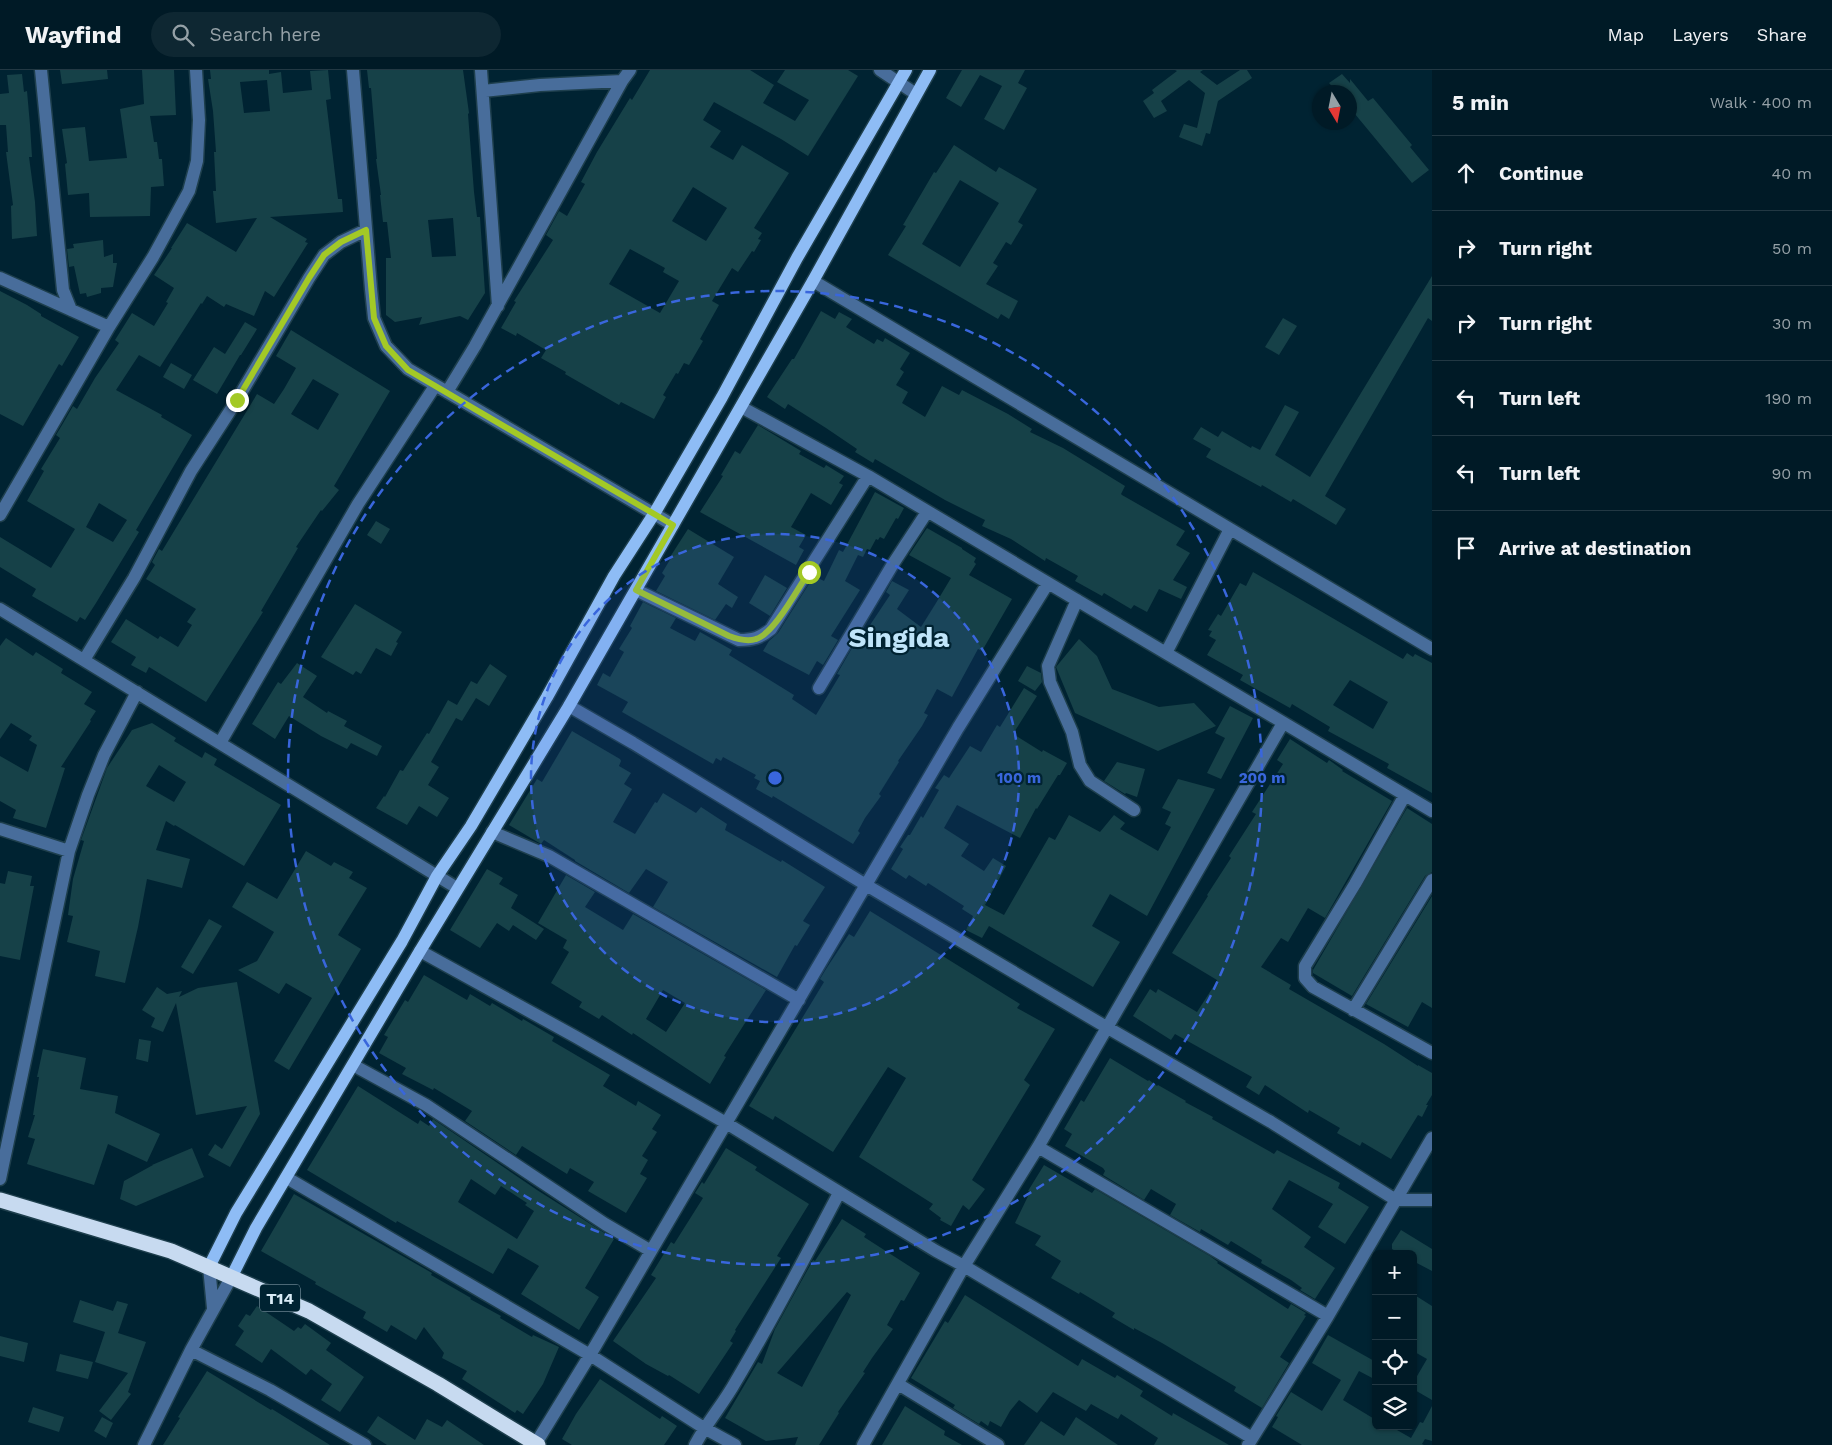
<!DOCTYPE html>
<html lang="en">
<head>
<meta charset="utf-8">
<style>
	:root { --surface:#001a26; --page:#0e2732; --text:#f1f3f6; --muted:#95a1a7; --line:#223843 }
	body { margin:0; font-family:"Work Sans",sans-serif; background:var(--page); color:var(--text) }
	.controls { position:absolute; right:15px; bottom:15px; display:grid; overflow:hidden; border-radius:8px; box-shadow:0 1px 4px #0004 }
	.controls button { width:45px; height:45px; display:grid; place-items:center; padding:0; border:0; border-bottom:1px solid var(--line); background:var(--surface); color:var(--text); font:25px sans-serif }
	.compass { position:absolute; left:1312px; top:15px; width:45px; height:45px; border-radius:50%; background:var(--surface); box-shadow:0 1px 4px #0004; rotate:170deg }
	.stop { position:absolute; width:15px; height:15px; margin:-11px; border:4px solid #a3c926; border-radius:50%; background:#fff }
	.stop.end { background:#a3c926; border-color:#fff; box-shadow:0 1px 5px #0008 }
	.list { margin:0; padding:0; list-style:none }
	h2 { display:flex; justify-content:space-between; align-items:center; height:65px; margin:0; padding:0 20px; font-size:21px }
	h2 small { font-size:16px; font-weight:400; color:var(--muted) }
	.list li { display:grid; grid-template-columns:32px 1fr auto; gap:15px; align-items:center; box-sizing:border-box; height:75px; padding:0 20px; border-top:1px solid var(--line) }
	.list b { display:block; font-size:19px; white-space:nowrap }
	.list em { font-size:16px; font-style:normal; color:var(--muted) }
	.icon { flex:none; width:28px; height:28px; fill:none; stroke:currentColor; stroke-width:2; stroke-linecap:round; stroke-linejoin:round }
	.map { position:relative; flex:none; width:1432px; height:1375px; overflow:hidden }
	header { display:flex; align-items:center; gap:30px; box-sizing:border-box; height:70px; padding:0 25px; background:var(--surface); border-bottom:1px solid var(--line) }
	header strong { font-size:24px }
	nav { display:flex; gap:28px; margin-inline-start:auto; font-size:18px }
	.search { width:350px; height:45px; background:var(--page); display:flex; align-items:center; gap:12px; box-sizing:border-box; padding:0 18px; border-radius:28px; color:var(--muted); font-size:19px }
	main { display:flex }
	aside { flex:1; background:var(--surface) }
	.map>svg:first-child { display:block }
</style>
</head>
<body>
<header>
<strong>Wayfind</strong>
<div class="search"><svg class="icon" aria-label="search" viewBox="0 0 24 24"><circle cx="10" cy="10" r="6"/><path d="M15 15l6 6"/></svg>Search here</div>
<nav><a>Map</a><a>Layers</a><a>Share</a></nav>
</header>
<main>
<div class="map">
<svg width="1432" height="1375" viewBox="0 0 1432 1375">
	<rect width="100%" height="100%" fill="#002332"/>
	<path fill="#164148" fill-rule="evenodd" d="M60 0H107L108 9 62 14Z
		M142 0H174L176 45 150 46 154 72H157L159 89H162L164 116 151 117 150 146 90 147 89 123 68 125 65 94 67 93 62 59 85 57 89 91 127 88 120 39 144 34Z
		M210 0H269V4L281 2 283 23 312 20 310 1 328 0 331 29 326 30 338 129H342L343 142 270 147 307 169 305 172 308 173 274 227 265 221 254 246 226 234 224 237 207 226 202 234 201 233 160 297 139 285 116 320 162 345 161 347 192 365 136 460 139 462 96 533 85 550 80 547 77 552 32 526 36 519 0 497V467L51 498 75 459 27 431 44 401 41 399 60 368 56 365 62 355 73 336 77 339 95 308 119 273 115 270 132 243 154 256 168 233 166 232 174 218 154 205 172 178H171L187 153 236 182 257 148 216 153 213 121H216L214 82H216L213 41 208 9H211ZM267 10 270 41 244 43 240 12ZM99 433 127 450 113 472 86 457Z
		M367 0H463L469 43 468 44 474 122 477 147H480L485 223 468 250 460 246 419 255 422 247 395 252 386 245V188H391L387 152H383L380 125H381L376 89H377L371 18H369ZM453 148 456 186 432 187 428 150Z
		M650 0H750L774 15 763 33 795 51 809 30 777 12 785 0H848L858 6 808 86 781 69 714 32 703 50 721 61 710 77 733 90 742 75 789 103 754 158 762 163 758 169 761 170 754 182 752 181 738 202 732 198 712 231 719 235 700 269 703 271 689 295 684 293 678 304 676 303 663 325 666 327 654 349 621 332 619 335 565 304 566 302 541 288 546 280 517 263 516 266 501 258 516 232 514 231 553 170 546 165 559 141 567 146 585 114 581 112 597 82 630 28 632 30ZM693 117 727 138 706 171 672 151ZM630 179 665 198 663 202 679 211 660 243 609 214Z
		M962 0H1025L1018 13 1027 18 1004 60 984 49 1002 16 980 5 961 37 946 28Z
		M1175 0H1203L1200 2 1217 15 1240 0H1247L1252 8 1218 31 1210 64 1206 63 1202 76 1179 67 1184 54 1197 58 1205 23 1189 10 1161 31 1167 41 1154 48 1143 31 1154 23 1152 20 1177 1Z
		M22 4 24 22 27 21 30 55 32 87H29L35 132 37 166 12 169 11 136 13 135 6 82H8L6 55H0V24L9 23 7 5Z
		M1342 4 1350 13V9L1368 31 1373 28 1412 75 1410 77 1429 100 1412 113 1350 38V22H1337L1329 13Z
		M954 75 996 102 999 97 1037 119 1018 152 1023 155 1011 175 1006 172 993 193 998 196 986 214 1018 231 1009 249 1001 244 998 249 888 185 906 156 903 155 934 102 936 103ZM960 110 999 133 960 197 922 174Z
		M103 170 104 187 113 184V193H117L113 217 101 218V223L87 227 86 223 80 224 74 196 69 197 67 179 74 178 73 174Z
		M1432 206V251L1428 248 1325 426 1346 439 1336 455 1293 429 1291 432 1262 415 1261 417 1206 387 1211 379 1193 369 1201 357 1218 367 1222 361 1251 378 1252 376 1260 380 1285 335 1299 342 1275 385 1310 407Z
		M0 221 27 235 41 244V246L79 267 62 296 59 294 23 356 0 344Z
		M821 241 835 249 839 242 852 249 846 257 874 274 877 269 883 272 885 268 910 283 900 299 904 302 896 315 908 322 902 333 925 347 942 316 959 325 962 320 1008 344 1032 359 1030 362 1063 378 1125 416 1121 424 1122 425 1185 461 1176 475 1190 483 1173 510 1187 517 1181 529 1159 519 1147 542 1134 535 1131 539 1104 523 1102 526 1075 511 1078 506 1046 488 1045 491 1011 469 982 456 985 450 945 430 875 389 873 393 855 382 857 379 826 358 788 334 785 339 767 327 792 289H794Z
		M1283 248 1297 256 1279 285 1265 277Z
		M245 252 257 259 241 285H240L217 324 193 310 214 277 225 284Z
		M291 260 390 321 334 416 339 420 322 441 321 440 296 477 298 478 261 541 263 542 206 632 149 597 146 603 131 595 136 587 111 572 126 549 158 569 160 566 178 577 192 555 187 552 196 539 146 509 155 495 152 492 159 479 162 481 257 324 274 334 284 319 296 298 276 286ZM313 309 339 324 318 360 291 344Z
		M171 293 192 305 184 319 163 307Z
		M758 355 801 381 799 384 824 398 826 395 844 406 839 413 843 415 831 435 811 423 791 457 806 465 799 477 804 480 796 495 700 442 723 406 721 405 735 381 740 384Z
		M875 422 904 438 898 449 896 448 884 469 880 467 878 470 876 469 870 480 867 479 863 487 858 485 845 511 860 520 831 566 838 570 823 595 817 591 809 605 763 581 769 571 778 563 814 506 824 511 839 480 843 482Z
		M376 451 390 459 381 474 367 465Z
		M927 458 962 478V479L976 488 974 492 976 494 969 505 1012 529 982 581 978 579 952 627 937 619 924 643 928 645 922 656 898 691 899 692 879 724 881 726 865 748 858 761 860 763 853 774 773 726 772 728 756 719 760 711 754 708 756 705 723 687 721 691 716 688 713 694 622 642 628 632 597 615 603 603 610 607 624 582 619 579 632 558 630 556 643 532 676 548 670 558 695 571 700 562 732 580 729 585 794 625 792 629 816 645 840 605 837 604 852 578 854 579 890 525 886 522 892 511 909 520 897 539 921 557 936 533 951 508 909 485Z
		M688 459 734 487 718 514 738 527 732 538 726 534 715 550 656 521 665 506 662 503 671 488 670 487Z
		M1253 502 1403 589 1407 583 1413 587 1415 584 1432 593V723L1387 698 1389 694 1328 661 1330 657 1292 634 1290 638 1240 610 1243 605 1207 585 1216 570 1209 566 1212 561 1208 560 1218 544 1221 546 1240 513 1246 516ZM1350 610 1388 632 1373 659 1333 635Z
		M765 505 787 518 770 546 749 533Z
		M355 534 402 562 396 572 398 573 391 586 376 578 361 604 356 601 353 605 321 587Z
		M6 568 33 586 36 582 63 599 61 603 92 622 84 634 96 641 90 650 91 651 61 697 65 698 46 758 13 748 16 740 0 731V686L28 702 37 675 29 670 32 666 11 653 0 669V576Z
		M1079 569 1097 586 1112 619 1159 637 1194 633 1216 656 1158 681 1075 643 1056 597Z
		M297 593 317 606 303 627 327 643 328 641 347 651 344 656 382 676 377 686 351 673 347 679 321 666 289 646 275 669 252 654 278 612 281 614Z
		M490 594 507 606 489 636 476 628 462 651 456 648 431 692 439 697 428 715 449 728 437 747 419 736 407 755 376 738 384 726 385 727 400 700 403 701 427 663 429 664 448 630 457 635 471 611 477 614Z
		M1027 596 1041 603 1042 612 1035 621 1018 611Z
		M1024 618 1037 626 1013 664 1042 682 1043 680 1067 693 1060 705H1058L1037 739 1036 738 1020 768 957 735 944 758 969 774 961 786 984 801 993 788 1006 796 985 835 1004 845 1049 767 1055 770 1069 745 1100 762 1114 745 1125 753 1120 759 1158 781 1171 757 1165 754 1171 742 1162 738 1178 709 1215 719 1147 846 1110 824 1092 856 1120 872 1093 917 989 856 982 868 966 860 973 846 962 839 964 836 928 813 926 816 909 805 906 809 891 799 903 779 900 777 908 765H910L921 746 923 748 939 720 935 718 944 705 949 708 970 676 981 682 997 655 1000 657Z
		M1230 636 1253 648 1221 709 1207 703 1225 668 1215 663Z
		M152 653 176 668 174 671 202 688 205 682 217 689 214 695 281 735 244 796 175 755 174 756 166 751 156 780 190 789 182 818 147 809 138 857 125 913 95 906 100 881 67 872 73 846 68 845 73 809 84 771 81 770 107 698 132 660ZM159 695 186 712 174 732 146 716Z
		M572 661 620 689 621 691 619 696 631 703 624 714 632 719 613 752 635 764 655 732 657 733 663 723 696 743 701 737 727 754 725 760 781 792 782 790 825 817 803 851 810 855 797 876 795 875 777 907 653 837 668 812 646 799 629 823 575 791V790L544 770 541 774 509 755 537 709 542 712Z
		M1290 669 1327 693 1329 690 1343 700 1342 701 1392 731 1325 848 1308 838 1288 872 1281 868 1261 897 1291 915 1289 919 1384 974 1418 996V995L1432 1003V1025L1426 1035H1428L1422 1047 1418 1045 1391 1089 1362 1072 1360 1076 1337 1063 1340 1058 1309 1040 1308 1043 1265 1015 1259 1025 1246 1017 1252 1007 1175 964 1171 970 1133 946 1150 919 1156 923 1158 919 1197 942 1217 911V910L1172 883 1208 826 1207 825 1231 788 1229 786 1256 744 1252 742 1283 694 1277 690Z
		M1117 692 1145 699 1137 727 1126 723 1125 724 1104 711Z
		M1407 738 1432 754V802L1425 806 1352 926 1313 903V900Z
		M306 781 331 796 334 792 353 802 349 808 367 818 338 865 361 879 289 1000 274 991 312 928 286 913 279 924 238 900 257 891 274 862 232 837 247 812 277 829Z
		M487 799 503 808 499 814 518 825 511 838 544 859 536 870 513 855 509 861 497 853 480 878 450 860Z
		M8 801 32 806 30 816H34L20 890 0 886V813L5 814Z
		M566 805 595 822 585 837 623 860 633 844 766 920 724 986 726 987 710 1014 633 963 632 965 602 945 599 949 579 937 582 932 551 913 569 882 563 878 567 870 538 853ZM663 920 685 933 666 962 646 949Z
		M1432 826V938L1422 932 1408 957 1366 934Z
		M870 841 1020 934 1017 938 1055 959 1024 1010 1030 1015 972 1110 985 1119 969 1140 963 1135 951 1156 940 1150 941 1148 929 1139 933 1134 859 1087 906 1008 888 997 833 1082 775 1046 773 1050 749 1036 824 912 820 909 826 899 849 864 854 867Z
		M209 849 222 856 193 904 181 897Z
		M424 905 467 930 470 924 490 936 492 933 522 951 523 949 554 967 552 971 610 1005 603 1016 636 1036 638 1031 661 1045 652 1059 657 1062 642 1086 648 1090 640 1104 647 1108 626 1143 588 1121 594 1112 570 1098 567 1104 522 1076 516 1085 465 1051 472 1041 434 1018 433 1020 402 1004 406 998 379 983 388 967 384 965 405 930 408 932Z
		M237 912 260 1044 230 1097 208 1085 215 1074 222 1079 247 1036 196 1045 176 933 163 962 151 957 155 948 142 940 157 917 167 924 182 921 179 927 198 918Z
		M139 969 151 971 148 992 136 989Z
		M43 979 86 988 80 1019 118 1026 115 1043 160 1064 147 1092 108 1074 94 1115 27 1094 35 1069 28 1067 35 1045H33L39 1007H37Z
		M1110 988 1148 1011 1149 1010 1157 1016 1158 1015 1186 1031 1185 1032 1213 1047 1212 1049 1274 1084 1277 1080 1340 1113 1338 1118 1369 1137 1345 1174 1318 1157 1333 1134 1289 1110 1272 1139 1311 1167 1304 1177 1335 1198 1315 1229 1300 1220 1302 1218 1291 1210 1261 1193 1262 1190 1231 1171 1228 1175 1201 1159 1200 1162 1170 1145 1176 1134 1151 1119 1144 1130 1103 1105 1105 1101 1103 1098 1065 1076 1072 1064 1064 1059 1081 1030 1084 1032Z
		M358 1016 418 1054 420 1050 429 1056 433 1049 537 1120 614 1169 585 1218 599 1227 579 1260 521 1224 539 1196 508 1178 493 1204 397 1151 396 1153 307 1100ZM471 1109 495 1125 501 1116 527 1133 525 1135 534 1141 517 1169 458 1132Z
		M192 1078 204 1107 136 1136 120 1129 124 1111 153 1095H152Z
		M726 1078 757 1097 755 1100 809 1134 777 1186 781 1188 735 1260 736 1261 730 1271 733 1273 699 1324 669 1305 668 1306 646 1294 613 1271 656 1208 651 1205 671 1172 674 1174 703 1128 695 1123 702 1112 704 1114Z
		M1044 1095 1092 1123 1095 1119 1210 1186 1218 1192 1217 1193 1288 1239 1291 1234 1306 1243 1304 1245 1306 1246 1280 1287 1289 1293 1262 1338 1234 1321 1236 1317 1162 1273 1134 1258V1260L1112 1247 1115 1243 1080 1222 1079 1224 1051 1208 1061 1191 1035 1175 1041 1166 1015 1153 1030 1122 1028 1121Z
		M294 1124 432 1203 431 1205 471 1228 470 1229 501 1246 500 1248 532 1267 533 1265 559 1277 543 1314 523 1344 517 1340 515 1343 462 1309 467 1301 442 1288 444 1283 424 1257 416 1270 391 1255 387 1262 363 1248 366 1242 315 1214 316 1212 261 1181Z
		M842 1149 866 1164 864 1167 920 1203 904 1231 901 1230 887 1255 893 1259 872 1288 863 1302 865 1303 838 1342 839 1343 819 1375H795L798 1367 766 1371 725 1348 758 1292 762 1294 775 1259 813 1190 815 1191ZM847 1222 851 1225 802 1317 777 1303Z
		M1401 1160 1432 1179V1201L1413 1191V1184H1400L1392 1179V1174Z
		M1413 1224 1432 1236V1330L1413 1319V1313L1427 1289 1413 1281Z
		M965 1225 1078 1296 1082 1289 1115 1308 1117 1305 1143 1321 1140 1326 1172 1346 1173 1343 1229 1375H1154L1158 1368 1121 1344 1118 1349 1091 1334 1086 1341 1053 1322 1037 1343 1019 1330 1010 1341 1001 1357 990 1351 988 1356 981 1351 979 1354 953 1338 955 1335 911 1308 945 1251 948 1253Z
		M80 1230 113 1241 117 1231 128 1234 118 1263 146 1272 128 1322 131 1324 111 1350 99 1341 128 1303 95 1292 105 1262 73 1252Z
		M257 1236 294 1261 298 1257 301 1259 305 1254 331 1273 326 1280 364 1307 340 1342 321 1330 332 1314 311 1299 306 1305 271 1279 262 1293 235 1275 244 1261 238 1256 246 1244 250 1246Z
		M1328 1265 1376 1292V1310L1359 1301 1343 1330 1376 1350V1356H1390L1411 1368 1420 1352 1423 1353 1432 1336V1371L1425 1369 1422 1374 1424 1375H1302L1272 1357 1278 1347 1276 1346 1291 1322 1322 1341 1341 1310 1312 1293Z
		M0 1266 28 1273 24 1292 0 1286Z
		M60 1284 93 1292 88 1309 56 1301Z
		M207 1301 271 1340 272 1339 330 1375H163L180 1348 178 1347Z
		M600 1309 660 1349 662 1346 677 1356 664 1375H572L562 1369 576 1344Z
		M905 1336 945 1361 944 1365 962 1375H882Z
		M33 1337 64 1347 59 1362 28 1352Z
		M378 1346 415 1370 427 1349 442 1357 447 1350 484 1375H387L367 1362Z
		M102 1347 113 1353 106 1368 94 1361Z
		M1076 1347 1118 1375H1024L1041 1351 1064 1366Z"/>
	<g fill="none" stroke-linecap="round" stroke-linejoin="round">
		<defs>
			<path id="minor" d="M41 0 63 220 71 240
				M353 0 371 219 374 248 386 276 408 299 673 455
				M481 0 498 236
				M880 0 916 24
				M483 21 540 15 622 11
				M0 208 109 257
				M813 211 1432 579
				M447 322 475 276 622 11 630 0
				M741 337 868 406 1432 741
				M0 445 109 257 153 187 189 121 197 91 199 50 196 0
				M636 520 739 570C753 570 760 568 771 559L868 406
				M1077 530 1048 596 1050 612 1072 662 1080 695 1090 711 1134 740
				M0 539 457 818
				M1166 583 1230 459
				M84 590 134 508 191 401 237 330 309 208 324 185 341 172 366 160
				M819 618 893 494 927 442
				M569 636 633 673 866 815 1108 958 1271 1052 1396 1130H1432
				M220 673 358 434 435 316
				M1405 725 1355 814 1305 896V908L1313 917 1432 983
				M0 759 69 781
				M492 762 549 786 799 930
				M420 881 576 967 726 1053 936 1181 964 1196 1252 1368
				M1353 940 1432 810
				M353 995 426 1035 605 1154 651 1181
				M1038 1077 1328 1246
				M287 1108 590 1285 704 1358 735 1375
				M0 1109 69 781 88 725 104 685 137 622
				M209 1197 213 1238
				M191 1280 270 1320 365 1375
				M898 1314 998 1375
				M144 1375 191 1280 232 1206
				M535 1375 590 1285 958 658 1048 513
				M695 1375C707 1352 724 1333 736 1311 773 1249 806 1186 839 1123
				M863 1375 964 1196 1038 1077 1283 653
				M1248 1375 1328 1246 1432 1068"/>
			<path id="major" d="M209 1197 236 1143 402 871 437 806 471 756 547 627 614 506 654 444 722 327 797 188 906 0
				M232 1206 256 1158 420 881 569 636 813 211 930 0"/>
			<path id="highway" d="M0 1130 171 1181 309 1241 438 1314 538 1375"/>
		</defs>
		<use href="#minor" stroke="#1e3f4d" stroke-width="15"/>
		<use href="#major" stroke="#1e3f4d" stroke-width="15"/>
		<use href="#highway" stroke="#1e3f4d" stroke-width="18"/>
		<use href="#minor" stroke="#486d9b" stroke-width="12"/>
		<use href="#major" stroke="#8ebcf5" stroke-width="12"/>
		<use href="#highway" stroke="#c7daf0" stroke-width="15"/>
	</g>
	<g fill="none" stroke-linecap="round" stroke-linejoin="round">
		<path stroke="#a3c926" stroke-width="6" d="M237 330 309 208 324 185 341 172 366 160 374 248 386 276 408 300 673 455 636 520 729 566C737 569 747 572 756 569 774 564 798 518 809 502"/>
	</g>
	<circle cx="775" cy="708" r="244" fill="#3966dc" fill-opacity=".12"/>
	<g fill="none" stroke="#3966dc" stroke-width="2.5" stroke-dasharray="9 6">
		<circle cx="775" cy="708" r="244"/>
		<circle cx="775" cy="708" r="487"/>
	</g>
	<g text-anchor="middle" dominant-baseline="central" stroke-width="4.5" stroke-linejoin="round" paint-order="stroke">
		<rect fill="#002332" stroke="#98afbb" stroke-width="1" x="260" y="1214.5" width="40" height="27" rx="4"/>
		<g font-size="16" font-weight="bold" fill="#d9ebf6">
			<text x="280" y="1228">T14</text>
		</g>
		<g font-size="28" font-weight="bold" fill="#c0e5fa" stroke="#002332">
			<text x="899" y="567">Singida</text>
		</g>
	</g>
	<circle cx="775" cy="708" r="8" fill="#3966dc" stroke="#002332" stroke-width="2.5"/>
	<g font-size="15" text-anchor="middle" font-weight="bold" fill="#3966dc" stroke="#002332" stroke-width="4.5" stroke-linejoin="round" paint-order="stroke">
		<text x="1019" y="713">100 m</text>
		<text x="1262" y="713">200 m</text>
	</g>
</svg>
<div class="controls">
<button>+</button>
<button>−</button>
<button><svg class="icon" aria-label="locate" viewBox="0 0 24 24"><circle cx="12" cy="12" r="6"/><path d="M12 2v4M12 18v4M2 12h4M18 12h4"/></svg></button>
<button><svg class="icon" aria-label="layers" viewBox="0 0 24 24"><path d="M12 4l9 5-9 5-9-5zM3 14l9 5 9-5"/></svg></button>
</div>
<svg class="compass" viewBox="-18 -18 36 36"><path d="M0-13l5 13h-10z" fill="#e53935"/><path d="M0 13l5-13h-10z" fill="#95a1a7"/></svg>
<div class="stop" style="left:809px;top:502px"></div>
<div class="stop end" style="left:237px;top:330px"></div>
</div>
<aside>
<h2>5 min<small>Walk · 400 m</small></h2>
<ul class="list">
<li><svg class="icon" aria-label="ahead" viewBox="0 0 24 24"><path d="M12 20V5M6 11l6-6 6 6"/></svg><div><b>Continue</b></div><em>40 m</em></li>
<li><svg class="icon" aria-label="right" viewBox="0 0 24 24"><path d="M7 20v-9h11M14 6l5 5-5 5"/></svg><div><b>Turn right</b></div><em>50 m</em></li>
<li><svg class="icon" aria-label="right" viewBox="0 0 24 24"><path d="M7 20v-9h11M14 6l5 5-5 5"/></svg><div><b>Turn right</b></div><em>30 m</em></li>
<li><svg class="icon" aria-label="left" viewBox="0 0 24 24"><path d="M17 20v-9H6M10 6l-5 5 5 5"/></svg><div><b>Turn left</b></div><em>190 m</em></li>
<li><svg class="icon" aria-label="left" viewBox="0 0 24 24"><path d="M17 20v-9H6M10 6l-5 5 5 5"/></svg><div><b>Turn left</b></div><em>90 m</em></li>
<li><svg class="icon" aria-label="arrive" viewBox="0 0 24 24"><path d="M6 21V4h12l-3 4 3 4H6"/></svg><div><b>Arrive at destination</b></div></li>
</ul>
</aside>
</main>
</body>
</html>
